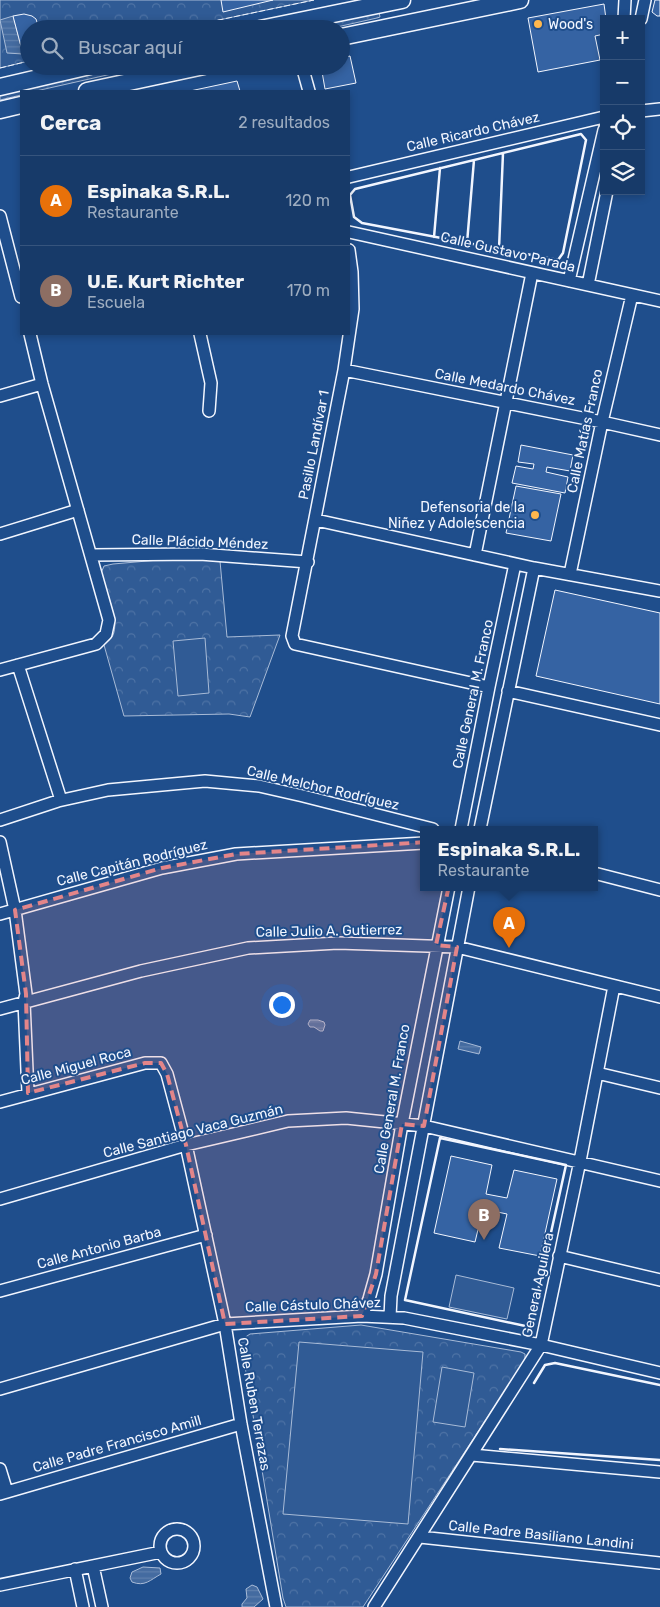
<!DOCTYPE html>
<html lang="es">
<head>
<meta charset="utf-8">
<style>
	:root { --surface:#173a69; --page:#20416f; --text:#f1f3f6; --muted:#9eadc0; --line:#36547d; --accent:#90b9f0 }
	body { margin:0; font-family:Rubik,sans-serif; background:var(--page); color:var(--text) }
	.controls { position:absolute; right:15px; top:15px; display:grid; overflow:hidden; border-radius:0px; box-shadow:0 2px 8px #0003 }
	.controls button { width:45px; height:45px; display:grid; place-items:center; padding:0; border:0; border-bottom:1px solid var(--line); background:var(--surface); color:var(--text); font:25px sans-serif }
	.you { position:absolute; left:281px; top:1004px; width:18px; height:18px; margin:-12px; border:4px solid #fff; border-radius:50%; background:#1a73e8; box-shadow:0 0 0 8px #1a73e833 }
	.badge { display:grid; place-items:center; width:32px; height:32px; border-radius:50%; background:var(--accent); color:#fff; font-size:16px; font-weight:700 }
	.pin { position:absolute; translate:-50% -41px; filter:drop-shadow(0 1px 2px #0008) }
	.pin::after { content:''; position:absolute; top:26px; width:18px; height:15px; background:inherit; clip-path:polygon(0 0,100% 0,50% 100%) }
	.popup { position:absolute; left:420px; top:826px; width:178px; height:65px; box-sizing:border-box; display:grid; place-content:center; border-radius:0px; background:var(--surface); filter:drop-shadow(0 1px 4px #0005); font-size:16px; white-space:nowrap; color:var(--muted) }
	.popup b { font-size:19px; color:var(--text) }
	.popup::after { content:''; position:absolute; left:50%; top:100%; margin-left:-10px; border:10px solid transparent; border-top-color:var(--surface) }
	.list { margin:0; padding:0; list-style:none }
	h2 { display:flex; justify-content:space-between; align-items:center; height:65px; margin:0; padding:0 20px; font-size:21px }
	h2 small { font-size:16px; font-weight:400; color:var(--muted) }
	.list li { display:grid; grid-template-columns:32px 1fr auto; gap:15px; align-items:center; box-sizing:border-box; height:90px; padding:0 20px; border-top:1px solid var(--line) }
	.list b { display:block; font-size:19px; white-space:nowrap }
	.list p { margin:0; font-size:16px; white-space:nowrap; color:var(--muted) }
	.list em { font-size:16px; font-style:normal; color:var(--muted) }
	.icon { flex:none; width:28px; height:28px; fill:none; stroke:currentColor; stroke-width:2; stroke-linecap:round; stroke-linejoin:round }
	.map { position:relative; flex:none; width:660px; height:1607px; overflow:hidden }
	.search { position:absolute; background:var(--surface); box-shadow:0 2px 8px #0003; left:20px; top:20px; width:330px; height:55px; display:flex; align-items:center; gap:12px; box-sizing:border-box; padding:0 18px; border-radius:28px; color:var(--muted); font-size:19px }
	.panel { position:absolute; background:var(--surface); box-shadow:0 2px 8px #0003; left:20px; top:90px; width:330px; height:245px; border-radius:0px }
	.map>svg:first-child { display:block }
</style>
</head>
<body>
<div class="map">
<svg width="660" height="1607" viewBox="0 0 660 1607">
	<defs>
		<pattern id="grass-dots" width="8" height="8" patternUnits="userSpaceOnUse" patternTransform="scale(1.25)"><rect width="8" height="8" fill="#305b95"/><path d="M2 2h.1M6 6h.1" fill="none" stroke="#4e73a5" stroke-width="1.8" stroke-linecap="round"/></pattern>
		<pattern id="forest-crowns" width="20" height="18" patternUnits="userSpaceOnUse" patternTransform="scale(1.25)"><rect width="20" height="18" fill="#305b95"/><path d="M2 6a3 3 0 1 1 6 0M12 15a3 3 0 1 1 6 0" fill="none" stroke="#4e73a5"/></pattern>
		<pattern id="water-rules" width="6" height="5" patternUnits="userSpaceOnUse" patternTransform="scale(1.25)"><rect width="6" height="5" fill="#446ba0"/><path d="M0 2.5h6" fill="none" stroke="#5f81ae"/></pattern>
	</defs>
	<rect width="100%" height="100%" fill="#1f4e8c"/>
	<path fill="url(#grass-dots)" stroke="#a8bbd7" d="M379 12 380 17 377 18 328 29H293Z
		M120 66H147L36 91H21V95L0 100V94Z"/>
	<path fill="url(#forest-crowns)" stroke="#a8bbd7" d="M0 0H314L176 29H29V61L0 68Z
		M170 559 220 561 227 637 280 635 250 717 229 714 124 716 104 645C108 641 113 638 114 632 118 618 105 588 101 573L104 566 113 564Z
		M361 1325 521 1352 525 1354V1360L363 1607H286L283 1598 241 1342 244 1338 250 1334Z"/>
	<path fill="#305b95" stroke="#a8bbd7" d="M205 638 209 693 178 696 173 641Z
		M456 1275 514 1288 507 1319 449 1307Z
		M299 1342 423 1352 408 1524 283 1514Z
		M442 1367 474 1373 465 1427 433 1422Z"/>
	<path fill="url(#water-rules)" stroke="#a8bbd7" d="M13 16 23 54 7 53 0 20Z
		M310 1020H318L324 1022 325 1025 323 1031H320L314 1027H310L308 1024Z
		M460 1041 481 1047 479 1054 458 1049Z
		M143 1567 160 1568 161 1574C150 1580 145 1587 132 1582L130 1578 132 1572Z
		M252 1585 257 1587 263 1599 254 1607H242V1604L247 1598 246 1589Z"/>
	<path fill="#3563a3" stroke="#f2f6ff" d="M221 0H273L223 12Z
		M655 0H660V16H657L652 12Z
		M604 4 606 19H604V34L595 36 600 60 538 72 528 18Z
		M24 14 32 16 36 19 39 29H29V54H23L13 16Z
		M350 56 356 83 325 89 321 66H341V58Z
		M237 81 240 91H190Z
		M521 445 573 455 570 471 547 467 546 472 568 477 565 493 512 483 516 466 533 469 534 464 518 462Z
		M516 486 561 494 551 541 506 533Z
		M555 590 660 613V704L536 676Z
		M451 1156 492 1165 486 1194 507 1198 514 1170 557 1179 540 1256 499 1248 507 1214 483 1209 475 1242 434 1233Z"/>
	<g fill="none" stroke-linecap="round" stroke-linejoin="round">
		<defs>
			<path id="street" d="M624 19 625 0
				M641 19 645 0
				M302 66 309 91
				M641 111 660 109
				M349 177 604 117
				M0 216 21 297
				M349 232 660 301
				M349 250 352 272 353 309 344 370 292 636 295 644 489 687
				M569 281 604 130
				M588 285 607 191
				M200 334 211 383 209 411
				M344 370 602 422 660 435
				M0 396 42 384
				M316 520 534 568 660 591
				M0 534 78 510
				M91 555 200 554 308 562
				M475 555 532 273
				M570 574 602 422 632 295
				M18 665 61 800
				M0 670 96 644 106 634 109 620 42 384 30 334
				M508 691 660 725
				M0 820 58 801 108 790 205 781 259 786 303 796 433 829
				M461 829 489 687 515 564
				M480 829 534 568
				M0 842 15 910 26 994 24 1002 28 1093
				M594 873 660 890
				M0 914 162 868 236 854 424 843
				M0 1009 141 971 248 948 338 943 457 947 660 997
				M597 1073 660 1088
				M0 1102 145 1063H161L167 1074 186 1145 225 1324 241 1424 276 1607
				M0 1199 186 1145 246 1131 288 1121 346 1118 424 1126 660 1181
				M559 1256 660 1280
				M0 1291 206 1235
				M362 1316 369 1299 376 1274 402 1124 449 887
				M390 1317 391 1296 469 887
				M0 1389 225 1324 362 1316 404 1318 541 1345 660 1373
				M472 1455 660 1472
				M0 1469 7 1492
				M0 1494 241 1424
				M160 1546a17 17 0 1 1 34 0a17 17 0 1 1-34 0Z
				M420 1537 660 1563
				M93 1566 102 1607
				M75 1569 83 1607
				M0 1585 161 1552
				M374 1607 541 1345 580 1161 614 986"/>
			<path id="secondary" d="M260 29 402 0
				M341 37 520 0
				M0 87 90 66
				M87 91 204 66
				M0 110 21 105"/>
		</defs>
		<use href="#street" stroke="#f2f6ff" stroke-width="14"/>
		<use href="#secondary" stroke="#f2f6ff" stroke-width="19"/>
		<use href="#street" stroke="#1f4e8c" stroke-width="11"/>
		<use href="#secondary" stroke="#1f4e8c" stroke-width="16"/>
		<path stroke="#f2f6ff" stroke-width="1" stroke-dasharray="6 2.5" stroke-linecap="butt" d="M176 29 314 0
			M0 68 29 61"/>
		<path stroke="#f2f6ff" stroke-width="2.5" d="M581 134 586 140 563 253 558 260 362 223 354 217 350 195 355 189Z
			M434 237 440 168
			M467 243 474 160
			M499 249 503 153
			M440 1138 566 1165 530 1327 405 1300Z
			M534 1383 545 1365 555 1363 660 1385
			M500 1449 660 1460"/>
	</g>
	<path fill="#e38589" fill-opacity="0.2" stroke="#e38589" stroke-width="4" stroke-dasharray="10 6" stroke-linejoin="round" d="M459 840 436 945 457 947 424 1126 402 1124 376 1274 362 1316 225 1324 186 1145 167 1074 161 1063H145L28 1093 26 994 15 910 162 868 236 854Z"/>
	<g fill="#ffb74d" stroke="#1f4e8c" stroke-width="2">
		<circle cx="538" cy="24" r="5"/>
		<circle cx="535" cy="515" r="5"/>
	</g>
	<g text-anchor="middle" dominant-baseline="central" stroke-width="4" stroke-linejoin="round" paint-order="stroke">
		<g font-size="14" fill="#f2f6ff" stroke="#1f4e8c" text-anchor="start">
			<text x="548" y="24">Wood's</text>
			<text x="525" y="507" text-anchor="end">Defensoria de la<tspan x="525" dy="16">Niñez y Adolescencia</tspan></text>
		</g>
		<g font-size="14" fill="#f2f6ff" stroke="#1f4e8c">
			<text transform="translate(473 132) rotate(-13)">Calle Ricardo Chávez</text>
			<text transform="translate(508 252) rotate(13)">Calle Gustavo Parada</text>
			<text transform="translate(505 387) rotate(11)">Calle Medardo Chávez</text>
			<text transform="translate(585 431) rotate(-78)">Calle Matías Franco</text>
			<text transform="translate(314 445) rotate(-79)">Pasillo Landívar 1</text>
			<text transform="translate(200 542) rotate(2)">Calle Plácido Méndez</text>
			<text transform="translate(473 694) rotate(-78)">Calle General M. Franco</text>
			<text transform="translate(323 788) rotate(13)">Calle Melchor Rodríguez</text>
			<text transform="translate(132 863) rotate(-14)">Calle Capitán Rodríguez</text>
			<text transform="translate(329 931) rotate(-1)">Calle Julio A. Gutierrez</text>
			<text transform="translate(76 1066) rotate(-15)">Calle Miguel Roca</text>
			<text transform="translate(392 1099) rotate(-80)">Calle General M. Franco</text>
			<text transform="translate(193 1131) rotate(-14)">Calle Santiago Vaca Guzmán</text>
			<text transform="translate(99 1248) rotate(-15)">Calle Antonio Barba</text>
			<text transform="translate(538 1285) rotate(-78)">General Aguilera</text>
			<text transform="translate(313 1305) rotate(-2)">Calle Cástulo Chávez</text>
			<text transform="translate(254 1404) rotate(80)">Calle Ruben Terrazas</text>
			<text transform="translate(117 1444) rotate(-16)">Calle Padre Francisco Amill</text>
			<text transform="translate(541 1535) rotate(6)">Calle Padre Basiliano Landini</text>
		</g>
	</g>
</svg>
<div class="controls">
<button>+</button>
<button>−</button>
<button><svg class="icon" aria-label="locate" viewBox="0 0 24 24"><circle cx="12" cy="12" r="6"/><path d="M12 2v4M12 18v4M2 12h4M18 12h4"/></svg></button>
<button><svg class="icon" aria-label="layers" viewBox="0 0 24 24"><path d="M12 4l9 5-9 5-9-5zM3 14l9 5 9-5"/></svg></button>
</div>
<div class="you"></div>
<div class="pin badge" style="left:509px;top:948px;background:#e8710a">A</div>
<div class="popup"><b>Espinaka S.R.L.</b>Restaurante</div>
<div class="pin badge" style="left:484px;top:1240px;background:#8d6e63">B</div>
<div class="search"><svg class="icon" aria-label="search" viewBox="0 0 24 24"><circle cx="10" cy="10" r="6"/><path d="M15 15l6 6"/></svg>Buscar aquí</div>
<section class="panel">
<h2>Cerca<small>2 resultados</small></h2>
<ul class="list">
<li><span class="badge" style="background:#e8710a">A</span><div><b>Espinaka S.R.L.</b><p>Restaurante</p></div><em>120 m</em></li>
<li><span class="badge" style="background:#8d6e63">B</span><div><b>U.E. Kurt Richter</b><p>Escuela</p></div><em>170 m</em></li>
</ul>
</section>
</div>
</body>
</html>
